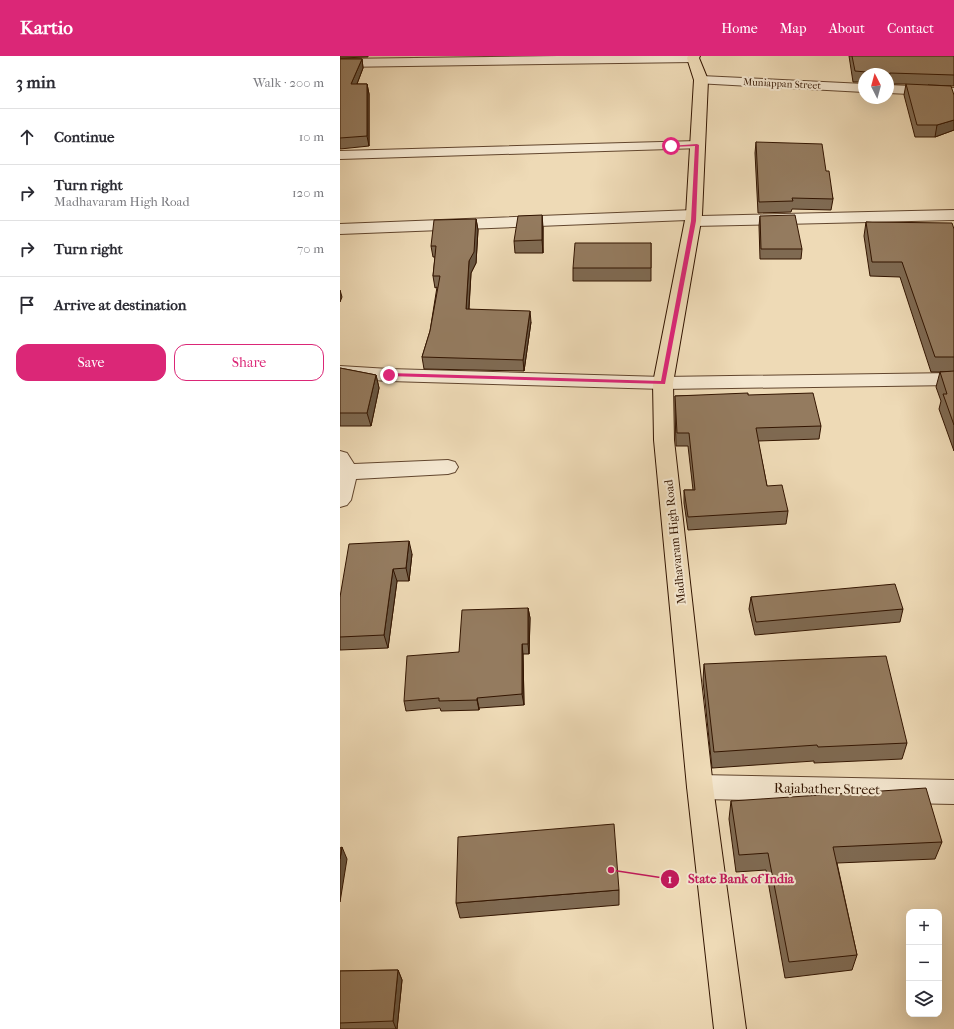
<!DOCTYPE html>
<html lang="en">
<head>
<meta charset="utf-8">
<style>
	:root { --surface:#fff; --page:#f2f2f3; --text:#2b2b33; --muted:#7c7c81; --line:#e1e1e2; --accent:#db2777 }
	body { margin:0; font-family:"IM FELL French Canon",serif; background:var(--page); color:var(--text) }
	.controls { position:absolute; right:12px; bottom:12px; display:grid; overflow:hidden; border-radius:8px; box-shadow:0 4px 16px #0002 }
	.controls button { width:36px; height:36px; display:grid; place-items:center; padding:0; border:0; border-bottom:1px solid var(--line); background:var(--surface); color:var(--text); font:20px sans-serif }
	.compass { position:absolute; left:518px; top:12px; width:36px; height:36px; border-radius:50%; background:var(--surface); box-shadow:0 4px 16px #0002; rotate:354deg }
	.stop { position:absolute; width:12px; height:12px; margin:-9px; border:3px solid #db2777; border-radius:50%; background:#fff }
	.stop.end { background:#db2777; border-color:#fff; box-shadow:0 1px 4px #0008 }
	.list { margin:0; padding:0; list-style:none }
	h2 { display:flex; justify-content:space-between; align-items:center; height:52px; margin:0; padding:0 16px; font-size:17px }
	h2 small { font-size:13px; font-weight:400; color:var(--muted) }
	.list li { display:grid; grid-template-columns:26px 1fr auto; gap:12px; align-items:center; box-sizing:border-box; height:56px; padding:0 16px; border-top:1px solid var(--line) }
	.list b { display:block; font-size:15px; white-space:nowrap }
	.list p { margin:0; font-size:13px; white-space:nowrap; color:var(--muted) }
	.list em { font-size:13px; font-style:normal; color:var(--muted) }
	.actions { display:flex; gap:8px; padding:12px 16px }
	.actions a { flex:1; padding:9px 0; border:1px solid var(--accent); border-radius:12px; text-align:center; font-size:14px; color:var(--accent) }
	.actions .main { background:var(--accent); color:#fff }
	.icon { flex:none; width:22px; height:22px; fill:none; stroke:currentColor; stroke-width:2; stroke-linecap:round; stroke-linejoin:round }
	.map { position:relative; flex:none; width:614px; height:973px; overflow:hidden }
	header { display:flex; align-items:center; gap:24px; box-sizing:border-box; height:56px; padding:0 20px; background:var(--accent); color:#fff }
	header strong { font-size:19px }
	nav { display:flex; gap:22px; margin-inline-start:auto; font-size:14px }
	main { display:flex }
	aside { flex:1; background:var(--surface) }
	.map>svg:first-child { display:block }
</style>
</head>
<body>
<header>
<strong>Kartio</strong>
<nav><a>Home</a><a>Map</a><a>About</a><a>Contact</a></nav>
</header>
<main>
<aside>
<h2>3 min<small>Walk · 200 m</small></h2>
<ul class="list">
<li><svg class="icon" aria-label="ahead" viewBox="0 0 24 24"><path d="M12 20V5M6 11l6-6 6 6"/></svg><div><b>Continue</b></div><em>10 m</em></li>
<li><svg class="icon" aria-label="right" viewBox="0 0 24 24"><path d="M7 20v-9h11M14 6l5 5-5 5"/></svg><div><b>Turn right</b><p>Madhavaram High Road</p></div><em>120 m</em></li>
<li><svg class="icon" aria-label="right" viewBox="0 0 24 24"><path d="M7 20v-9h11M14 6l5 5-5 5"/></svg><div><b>Turn right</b></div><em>70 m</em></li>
<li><svg class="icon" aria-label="arrive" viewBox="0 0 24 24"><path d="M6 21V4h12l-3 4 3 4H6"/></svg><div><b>Arrive at destination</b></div></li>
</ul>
<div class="actions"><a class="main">Save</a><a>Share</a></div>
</aside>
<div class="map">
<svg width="614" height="973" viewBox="0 0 614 973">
	<rect width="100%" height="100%" fill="#eedab6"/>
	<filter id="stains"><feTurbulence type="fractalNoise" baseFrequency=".005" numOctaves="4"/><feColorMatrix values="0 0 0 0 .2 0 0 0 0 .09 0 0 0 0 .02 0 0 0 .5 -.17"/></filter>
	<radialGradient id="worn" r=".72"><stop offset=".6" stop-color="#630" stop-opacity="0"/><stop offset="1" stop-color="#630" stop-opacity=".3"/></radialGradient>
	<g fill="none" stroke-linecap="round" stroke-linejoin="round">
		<defs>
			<path id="minor" d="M218 0H358L359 2 358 5 353 6 0 11V3Z
				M357 85 362 86 364 89 362 92 0 103V95Z
				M354 154 360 156 361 160 614 154V164L354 170 348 168 347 164 0 178V168Z
				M0 395 7 397 14 408 108 404 115 406 118 411 115 416 108 418 16 423 11 444 7 449 0 451Z
				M360 719 614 724V748L360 743 351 739 347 731 351 723Z"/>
			<path id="tertiary" d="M361 20 524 28V36L356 27 354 24 356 21Z
				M548 29 614 32V40L548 37Z
				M0 310 49 313 323 321 614 317V329L323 333 49 325 0 322Z"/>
			<path id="primary" d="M348 0H360L359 2 368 24 362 159 333 327 334 384 373 731 406 973H374L347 731 314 384 313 327 346 159 354 24 347 2Z"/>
		</defs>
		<use href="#minor" stroke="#62462e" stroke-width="2"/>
		<use href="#tertiary" stroke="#62462e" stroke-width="2"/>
		<use href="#primary" stroke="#331501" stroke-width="2"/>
		<use href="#minor" fill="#f4e7d0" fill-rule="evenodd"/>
		<use href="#tertiary" fill="#f4e7d0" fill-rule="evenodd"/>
		<use href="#primary" fill="#eedab6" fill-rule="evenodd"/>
	</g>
	<path fill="#7f6a52" stroke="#331501" d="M0 0H28V1L0 2Z
		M509 0H614V30L588 29 614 39V74L595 81H575L564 39 566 28H548V18H524V26H513Z
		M0 3H22L23 12 17 28H27L29 38V90L0 93Z
		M416 86 486 115 493 143 491 154 452 153 451 156 418 157 415 97Z
		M420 160 462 193 461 203H420L419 170Z
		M136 163 138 174 136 207 131 217 129 253 191 266 184 315 84 313 82 301 90 275 97 231 95 232 93 220 95 201H93L91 190Z
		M526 166 614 173V395L599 353 601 345 596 331 600 316H611H591L560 221 530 220 524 180Z
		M203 171V197H175L174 185Z
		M311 187V225H233V212Z
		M0 312 36 319 39 332 31 370H0Z
		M408 339 481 370 479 383 418 385 427 430 448 455 446 468 348 474 344 447V434H353L348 390H336L335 353V340Z
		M72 498 69 525H57L48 592 0 594V541Z
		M411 541 563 553 560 566 415 579 409 553Z
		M188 552 190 562 189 598H183L184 649 139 652V654L101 655 100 652 66 655 64 645 119 596Z
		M364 608 567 687 562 703 474 707V705L372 712 363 625Z
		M391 745 602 786 595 803 497 807 517 899 512 914 445 922 426 814 396 816 389 763Z
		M279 834V849L120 862 116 847Z
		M58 914 62 924 57 973H0V915Z"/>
	<path fill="#685642" stroke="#331501" d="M22 3 23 12 13 38 11 28Z
		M550 17 548 28V18Z
		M27 28 29 38V90L27 80Z
		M614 64V74L595 81 597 69Z
		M202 159 203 171V197L202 184Z
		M136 163 138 174 136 207 131 217 128 264 126 253 129 205Z
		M0 234 2 241 0 246Z
		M190 255 191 266 184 315 183 304Z
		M36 319 39 332 31 370 27 357Z
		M69 485 72 498 69 525 66 512Z
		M53 513 57 525 48 592 44 579Z
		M188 552 190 562 189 598 188 588Z
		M182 588 183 598 184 649 182 638Z
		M137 642 139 652V654L137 644Z
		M2 791 7 803 0 846V803Z
		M58 914 62 924 57 973H56L53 965Z"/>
	<path fill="#947b5f" stroke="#331501" d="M512 0H614V19L550 17 548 18H527L526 16 515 15Z
		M0 3H22L11 28H27V80L0 82Z
		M566 28 611 30 614 39V64L597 69H577Z
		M416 86 482 88 486 115H489L493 143 452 142 453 145 419 146Z
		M202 159V184L174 185 178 160Z
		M455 159 462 193H421L420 160Z
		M136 163 134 196 129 205 126 253 190 255 183 304 82 301 90 275 100 220H93L96 190H91L94 164Z
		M526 166 612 167 614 173V301H595L562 206H532Z
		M235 187H311V212H233Z
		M0 312 36 319 27 357H0Z
		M614 315V369L603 338H607L600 316Z
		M408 337V339L473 337 481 370 416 372 427 430 442 429 448 455 348 461 344 434H355L349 377H337L335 340Z
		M69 485 66 512 53 513 44 579 0 581V541L9 488Z
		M555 528 563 553 416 566 411 541Z
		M188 552V588H182V638L137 642V644L99 645V642L64 645 67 600 119 596 122 554Z
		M546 600 567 687 478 691 477 689 374 696 364 608Z
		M586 732 602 786 493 791 517 899 449 906 428 797 399 799 391 745Z
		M274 768 279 834 116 847 118 781Z
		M2 791 0 803V792Z
		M58 914 53 965 0 967V915Z"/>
	<path fill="#db2777" d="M357 88 359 89 356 165 325 328 47 320 46 319 49 317 321 325 351 165 355 90 331 91 329 90Z"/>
	<g text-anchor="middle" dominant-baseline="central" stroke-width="4" stroke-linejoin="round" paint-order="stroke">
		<g font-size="10" fill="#331501" stroke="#f4e7d0">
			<text transform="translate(442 28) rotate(3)">Muniappan Street</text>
		</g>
		<g font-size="12" fill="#331501" stroke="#f4e7d0">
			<text transform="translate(335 486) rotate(-96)">Madhavaram High Road</text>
		</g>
		<g font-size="14" fill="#331501" stroke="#f4e7d0">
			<text transform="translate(487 733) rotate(1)">Rajabather Street</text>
		</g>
	</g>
	<path fill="none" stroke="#c2185b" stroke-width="1.5" d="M271 814L330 823"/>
	<g fill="#c2185b" stroke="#f4e7d0" stroke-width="1.5">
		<circle cx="271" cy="814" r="4"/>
		<circle cx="330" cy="823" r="10"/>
	</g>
	<g font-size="12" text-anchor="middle" font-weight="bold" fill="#fff">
		<text x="330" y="827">1</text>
	</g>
	<g font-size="13" text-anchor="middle" font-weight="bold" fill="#c2185b" stroke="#f4e7d0" stroke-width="4" stroke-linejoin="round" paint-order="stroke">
		<text x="401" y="827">State Bank of India</text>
	</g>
	<rect width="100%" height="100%" filter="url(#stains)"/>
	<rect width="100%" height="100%" fill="url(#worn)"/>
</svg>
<div class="controls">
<button>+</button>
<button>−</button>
<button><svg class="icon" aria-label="layers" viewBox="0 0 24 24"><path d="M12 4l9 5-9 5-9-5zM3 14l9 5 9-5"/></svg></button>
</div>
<svg class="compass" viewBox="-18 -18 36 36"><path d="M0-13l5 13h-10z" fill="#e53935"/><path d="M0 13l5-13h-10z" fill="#7c7c81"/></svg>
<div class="stop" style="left:331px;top:90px"></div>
<div class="stop end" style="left:49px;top:319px"></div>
</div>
</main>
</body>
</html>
